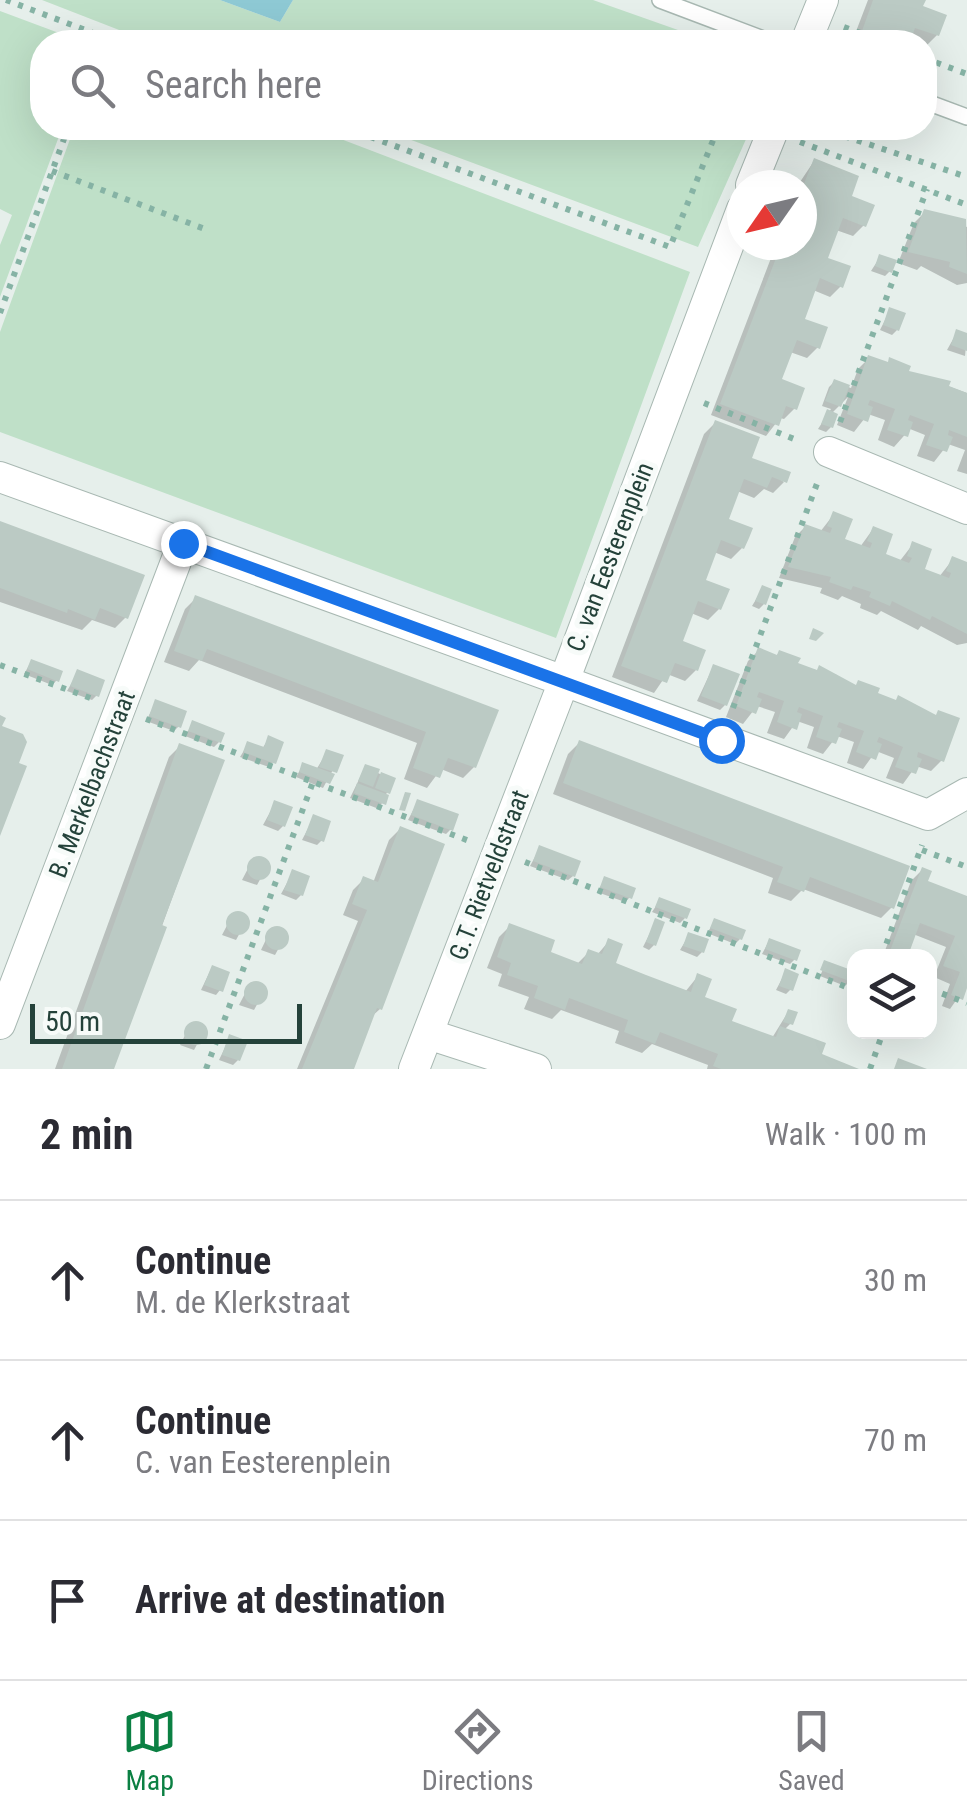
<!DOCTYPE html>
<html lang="en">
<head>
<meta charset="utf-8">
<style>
	:root { --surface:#fff; --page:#f2f2f3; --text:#2b2b33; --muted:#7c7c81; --line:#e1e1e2; --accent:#0b8043 }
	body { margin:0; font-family:"Roboto Condensed",sans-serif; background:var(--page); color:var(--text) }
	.controls { position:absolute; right:30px; bottom:30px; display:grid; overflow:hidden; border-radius:20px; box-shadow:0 10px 40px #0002 }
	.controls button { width:90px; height:90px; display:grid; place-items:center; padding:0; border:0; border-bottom:2px solid var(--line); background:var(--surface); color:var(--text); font:50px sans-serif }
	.compass { position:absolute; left:727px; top:170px; width:90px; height:90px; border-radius:50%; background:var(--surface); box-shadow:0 10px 40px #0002; rotate:236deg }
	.scale { position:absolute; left:30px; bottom:25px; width:272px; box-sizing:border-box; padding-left:10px; border:5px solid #24423a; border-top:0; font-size:28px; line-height:35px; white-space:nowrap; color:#24423a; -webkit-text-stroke:8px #f7fbf9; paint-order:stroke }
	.stop { position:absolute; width:30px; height:30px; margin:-22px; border:8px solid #1a73e8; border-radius:50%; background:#fff }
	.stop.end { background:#1a73e8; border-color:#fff; box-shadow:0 2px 10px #0008 }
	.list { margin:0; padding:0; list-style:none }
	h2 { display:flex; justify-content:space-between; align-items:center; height:130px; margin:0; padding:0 40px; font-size:42px }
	h2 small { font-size:32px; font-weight:400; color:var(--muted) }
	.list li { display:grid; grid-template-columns:65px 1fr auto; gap:30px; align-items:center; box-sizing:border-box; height:160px; padding:0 40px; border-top:2px solid var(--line) }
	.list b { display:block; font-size:38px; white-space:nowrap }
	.list p { margin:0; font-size:32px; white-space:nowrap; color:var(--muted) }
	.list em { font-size:32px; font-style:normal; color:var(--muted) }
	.icon { flex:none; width:55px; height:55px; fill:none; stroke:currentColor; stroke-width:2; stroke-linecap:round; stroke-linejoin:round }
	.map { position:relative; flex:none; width:967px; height:1069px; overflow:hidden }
	.search { position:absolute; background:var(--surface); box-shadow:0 10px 40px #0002; left:30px; right:30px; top:30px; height:110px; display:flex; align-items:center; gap:25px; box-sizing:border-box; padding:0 35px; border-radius:40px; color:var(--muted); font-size:38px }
	.sheet { height:610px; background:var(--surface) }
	nav { display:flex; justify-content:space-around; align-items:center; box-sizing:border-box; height:140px; border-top:2px solid var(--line); background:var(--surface); font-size:28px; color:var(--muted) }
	nav a { display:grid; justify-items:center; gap:5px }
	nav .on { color:var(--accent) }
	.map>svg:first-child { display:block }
</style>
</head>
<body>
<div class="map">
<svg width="967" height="1069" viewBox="0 0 967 1069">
	<rect width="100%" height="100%" fill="#e6efeb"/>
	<path fill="#bfe0c8" d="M42 0H220L280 22 293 0H593L712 42H150Z
		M0 11 83 42H42V128H62L0 297V245L12 215 0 209Z
		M74 128H312L690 272 556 638 0 432V332Z
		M379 128H751L698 247Z"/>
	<path fill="#8ec9d4" d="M220 0H293L280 22Z"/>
	<path fill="#0003" d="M868 0H923L920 7 937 35 926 46 908 39 852 42Z
		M814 161 848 198 864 225 853 236 836 230 825 259 841 286 830 297 813 290 802 320 818 347 807 358 790 352 779 381 795 408 784 419 780 418 766 436 711 415 776 245H802V185H798Z
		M925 212 967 227V283L957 285 921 266 917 270 898 263 914 223Z
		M880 257 890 271 885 276 871 271Z
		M890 310 897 330 892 335 880 330Z
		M957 332 967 335 965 356 947 350Z
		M869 358 967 393V474L957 471 965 450 948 444 934 462 917 456 925 435 910 429 894 447 878 440 885 420 868 414 854 432 837 425 848 397 831 414V427L826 432 818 429 831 409 822 406 829 387 834 382 851 388 858 369Z
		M715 423 749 459 784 482 773 493 764 489 754 498 737 491 726 520 742 548 731 559 714 552 703 581 719 609 708 620 691 613 680 642 696 670 685 681 667 674 654 693 612 677 704 434Z
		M834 514 842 540 860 547 873 529 882 555 899 562 913 544 922 570 939 577 953 559 967 564V643L957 645 921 626 918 630 881 611 877 615 860 608 861 604 842 596 838 600 820 593 822 588 779 578 795 537 806 526 820 532Z
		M0 523 126 617 115 628 92 620 82 630 0 602Z
		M763 588 764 604 759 609 752 606Z
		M196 598 496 711 474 767 463 778 441 769 427 788 404 779 417 743 199 660 189 671 164 662 185 609Z
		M759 650 775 657 779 653 795 665 837 675 835 679 875 695 942 760 931 771 916 766 903 784 886 778 894 758 876 751 863 769 847 763 854 742 837 736 823 754 807 748 814 727 797 721 784 739 767 733 775 712 757 706 743 724 726 717 748 661Z
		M31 662 57 680 52 685 24 674Z
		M713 667 725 705 720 710 697 701Z
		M78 672 97 695 92 700 67 691Z
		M156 702 179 726 174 731 146 721Z
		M193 723 219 742 214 747 185 736Z
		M269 738 273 762 269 767 240 757 248 744 262 749Z
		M579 743 892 907 881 918 803 889 791 901 768 893 773 878 553 794 568 754Z
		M180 746 222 761 110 1069H55L169 757Z
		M327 752 340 757 323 788 296 777 303 765 316 770Z
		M365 767 393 780 379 809 350 798Z
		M418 801 451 829 446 834 408 820Z
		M275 803 283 826 278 831 263 825Z
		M314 817 322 840 317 845 302 840Z
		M400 829 380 1009 370 1018 351 1069H297L358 921 343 915 353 890 364 879 373 883 389 840Z
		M540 848 573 876 568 880 530 866Z
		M254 857 269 863 257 885 242 880Z
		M922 870 925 883 967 899V985L950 1009 942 1006 950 984 934 977 946 947 913 934 902 956H883L911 881Z
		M293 872 301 895 296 900 281 894Z
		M605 879 630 897 625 902 597 892Z
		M660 900 685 918 680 923 652 912Z
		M234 912 248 918 236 940 222 935Z
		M656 921 654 945 649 950 643 947Z
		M715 921 740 939 735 944 707 933Z
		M510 926 548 954 578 963 589 952 597 955 609 941 613 965 685 992 698 976 701 999 729 1022 772 1038 788 1012 791 1023 784 1030 819 1056 853 1069H707L708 1065 652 1044 642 1053 615 1043 619 1031 561 1010 552 1019 524 1009 529 997 498 986 502 974 487 968 499 937Z
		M272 927 287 933 275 955 261 950Z
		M689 935 702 952 697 957 680 950Z
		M769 941 795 959 790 964 762 954Z
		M825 965 850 981 845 986 820 976Z
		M212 967 220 990 216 995 201 990Z
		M786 971 791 989 786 994 776 990Z
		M251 982 266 988 254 1010 239 1005Z
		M192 1022 206 1028 194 1050 180 1045Z
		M230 1037 238 1060 233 1065 219 1060Z"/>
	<path fill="#bbcac4" d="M873 0H926L923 6 947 15 939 36 915 28 910 42H892L862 31Z
		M814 158 859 176 852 196 875 205 866 227 843 218 828 258 851 266 843 288 820 278 805 319 828 327 820 349 797 340 782 379 805 388 797 410 786 406 779 426 720 404 781 245H802V189Z
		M924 209 966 219 967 274 949 267 950 262 908 252Z
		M879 254 897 260 892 273 875 266Z
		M889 307 906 313 899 331 883 325Z
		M956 329 967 333V351L951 345Z
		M868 355 888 362 889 357 911 366 909 371 951 381 949 386 967 393V437L949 430 948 435 953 437 947 452 926 445 934 424 910 415 908 420 913 422 908 437 887 430 895 409 870 400 868 405 873 407 868 422 847 414Z
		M834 379 850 385 841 407 825 401Z
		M827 409 838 414 833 428 821 424Z
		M715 420 760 437 752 458 791 472 787 483 772 477 767 488 744 479 729 519 753 528 749 538 744 549 721 540 706 580 730 589 721 610 698 601 683 641 706 650 702 660 698 671 675 663 667 683 621 666Z
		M833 511 853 519 845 539 870 548 872 543 867 541 873 526 893 534 886 554 909 563 912 558 907 556 912 541 932 549 925 569 949 578 951 573 946 571 952 556 967 562V634L932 616 930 620 892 601 890 606 869 597 871 592 853 586 851 590 829 582 831 577 788 567 805 524 830 533 832 528 827 526Z
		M0 521 145 575 128 619 100 608 95 620 68 609 67 613 0 588Z
		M762 585 772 589 766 605 755 601Z
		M195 595 499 710 476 768 448 758 440 778 413 768 426 732 207 649 202 661 174 651Z
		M813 628 824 633 816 641 809 639Z
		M758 647 777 655 779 650 801 658 798 663 817 670 819 665 856 685 858 680 880 688 878 693 896 700 898 695 936 715 938 710 960 718 944 762 918 752 917 757 922 759 916 774 895 767 903 747 879 737 877 742 882 744 876 760 856 752 864 731 839 722 837 727 842 729 836 744 816 737 823 716 799 707 797 712 802 714 797 730 777 722 784 701 759 692 757 697 762 699 756 714 736 706Z
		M31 659 63 671 59 682 27 669Z
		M713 664 740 674 727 706 701 696Z
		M77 669 105 680 99 697 70 686Z
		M155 699 187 711 181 728 149 716Z
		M0 715 6 718 2 726 23 734 27 742 19 763 27 766 0 836Z
		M192 720 225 733 221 743 188 731Z
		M268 735 284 742 276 764 243 752 247 741 264 747Z
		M579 740 910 866 894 909 810 877 804 892 777 882 783 867 563 783Z
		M179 743 225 760 162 925 167 927 114 1069H62Z
		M326 749 344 755 337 773 319 767Z
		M302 762 335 774 330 784 299 772Z
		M365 764 380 769 373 787 358 781Z
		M381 772 396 778 390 794 375 788Z
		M357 783 389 795 386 805 354 793Z
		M405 792 411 793 405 811 399 810Z
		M417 799 459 814 453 831 411 815Z
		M274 800 293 807 285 827 267 820Z
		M313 814 331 821 324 842 305 835Z
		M400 826 445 844 382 1010 377 1008 354 1069H302L367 910 352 904 363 876 378 882Z
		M539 845 581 861 575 877 533 861Z
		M247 868a12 12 0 1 1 24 0a12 12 0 1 1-24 0Z
		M922 867 932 871 928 881 967 896V988L963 1000 951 995 960 972 943 966 955 936 920 923 909 953 888 956Z
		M292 869 310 876 303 896 284 890Z
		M604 876 636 888 632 899 600 887Z
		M659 897 691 909 687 919 655 907Z
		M226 923a12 12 0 1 1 24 0a12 12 0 1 1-24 0Z
		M655 918 665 922 656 946 646 942Z
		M714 918 746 930 742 940 710 928Z
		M509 923 555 940 551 952 582 964 588 949 602 954 608 938 623 944 616 963 646 975 691 992 697 973 712 979 705 997 737 1009 732 1021 776 1037 780 1026 826 1043 822 1054 859 1069H721L713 1066 718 1054 673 1037 660 1032 655 1044 624 1032 628 1020 569 998 565 1010 534 998 538 986 507 975 511 963 497 957Z
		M265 938a12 12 0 1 1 24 0a12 12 0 1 1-24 0Z
		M688 932 709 939 704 953 683 946Z
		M769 938 801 950 797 961 765 949Z
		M824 960 854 971 852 982 820 970Z
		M212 965 230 972 223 992 204 985Z
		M785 968 799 974 793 991 779 986Z
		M244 993a12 12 0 1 1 24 0a12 12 0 1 1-24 0Z
		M788 1009 798 1012 793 1025 783 1022Z
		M184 1033a12 12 0 1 1 24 0a12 12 0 1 1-24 0Z
		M229 1034 248 1041 240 1061 222 1055Z
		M898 1058 927 1069H894Z"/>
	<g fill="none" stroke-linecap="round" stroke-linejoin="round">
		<defs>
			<path id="service" d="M660 0 771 42
				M924 101 967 117"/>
			<path id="minor" d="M806 42 823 0
				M751 185 774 128
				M829 452 967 509
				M0 477 564 681 742 209
				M0 1024 183 543
				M428 1034 536 1069
				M414 1069 564 681 928 815 967 793"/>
		</defs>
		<use href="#service" stroke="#a8b8b2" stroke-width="18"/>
		<use href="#minor" stroke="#a8b8b2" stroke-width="32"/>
		<path stroke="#86b3a5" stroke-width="6" stroke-dasharray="5 8" stroke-linecap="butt" d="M6 0 117 42
			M844 27 885 42
			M924 58 967 74
			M346 128 670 247 718 128
			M820 128 967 177
			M800 142 967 205
			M52 171 210 231
			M0 313 68 128
			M704 403 799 441
			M840 422 927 189
			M0 665 93 699
			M733 708 818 481
			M146 719 472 842
			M922 850 967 867
			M525 862 854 990
			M882 956 922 845
			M930 989 967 1003
			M206 1069 313 782
			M870 1069 883 1032"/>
		<use href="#service" stroke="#fff" stroke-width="15"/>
		<use href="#minor" stroke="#fff" stroke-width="30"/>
	</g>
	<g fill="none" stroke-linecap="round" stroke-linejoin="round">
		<path stroke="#1a73e8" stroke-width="12" d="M183 543 721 740"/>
	</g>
	<g text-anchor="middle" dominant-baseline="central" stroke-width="10" stroke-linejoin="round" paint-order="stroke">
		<g font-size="25" fill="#24423a" stroke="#f7fbf9">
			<text transform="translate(610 557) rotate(-69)">C. van Eesterenplein</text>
			<text transform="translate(92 784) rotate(-69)">B. Merkelbachstraat</text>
			<text transform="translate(489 875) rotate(-69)">G.T. Rietveldstraat</text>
		</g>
	</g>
</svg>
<div class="controls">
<button><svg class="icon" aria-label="layers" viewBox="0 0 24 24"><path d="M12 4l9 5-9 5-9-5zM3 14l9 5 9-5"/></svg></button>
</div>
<svg class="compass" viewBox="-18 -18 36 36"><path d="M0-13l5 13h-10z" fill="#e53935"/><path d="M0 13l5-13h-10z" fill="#7c7c81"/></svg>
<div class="scale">50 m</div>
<div class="stop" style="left:721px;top:740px"></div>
<div class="stop end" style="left:183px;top:543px"></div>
<div class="search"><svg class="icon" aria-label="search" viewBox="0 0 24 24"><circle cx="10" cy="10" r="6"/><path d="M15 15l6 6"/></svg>Search here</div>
</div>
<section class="sheet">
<h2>2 min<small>Walk · 100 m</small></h2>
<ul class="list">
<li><svg class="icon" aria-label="ahead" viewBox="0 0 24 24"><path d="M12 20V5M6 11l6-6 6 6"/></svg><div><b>Continue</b><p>M. de Klerkstraat</p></div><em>30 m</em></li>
<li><svg class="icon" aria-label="ahead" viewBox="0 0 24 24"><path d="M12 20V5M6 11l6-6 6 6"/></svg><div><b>Continue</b><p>C. van Eesterenplein</p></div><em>70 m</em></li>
<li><svg class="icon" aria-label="arrive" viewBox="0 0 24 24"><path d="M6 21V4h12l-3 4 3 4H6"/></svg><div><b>Arrive at destination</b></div></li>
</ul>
</section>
<nav>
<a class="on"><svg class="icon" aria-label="map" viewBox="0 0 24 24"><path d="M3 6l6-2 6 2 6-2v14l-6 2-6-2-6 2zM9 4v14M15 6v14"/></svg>Map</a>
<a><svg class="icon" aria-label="directions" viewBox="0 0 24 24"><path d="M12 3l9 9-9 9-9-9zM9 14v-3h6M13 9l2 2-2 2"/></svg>Directions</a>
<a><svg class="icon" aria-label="saved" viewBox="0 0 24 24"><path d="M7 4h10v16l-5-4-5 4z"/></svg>Saved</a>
</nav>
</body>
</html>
